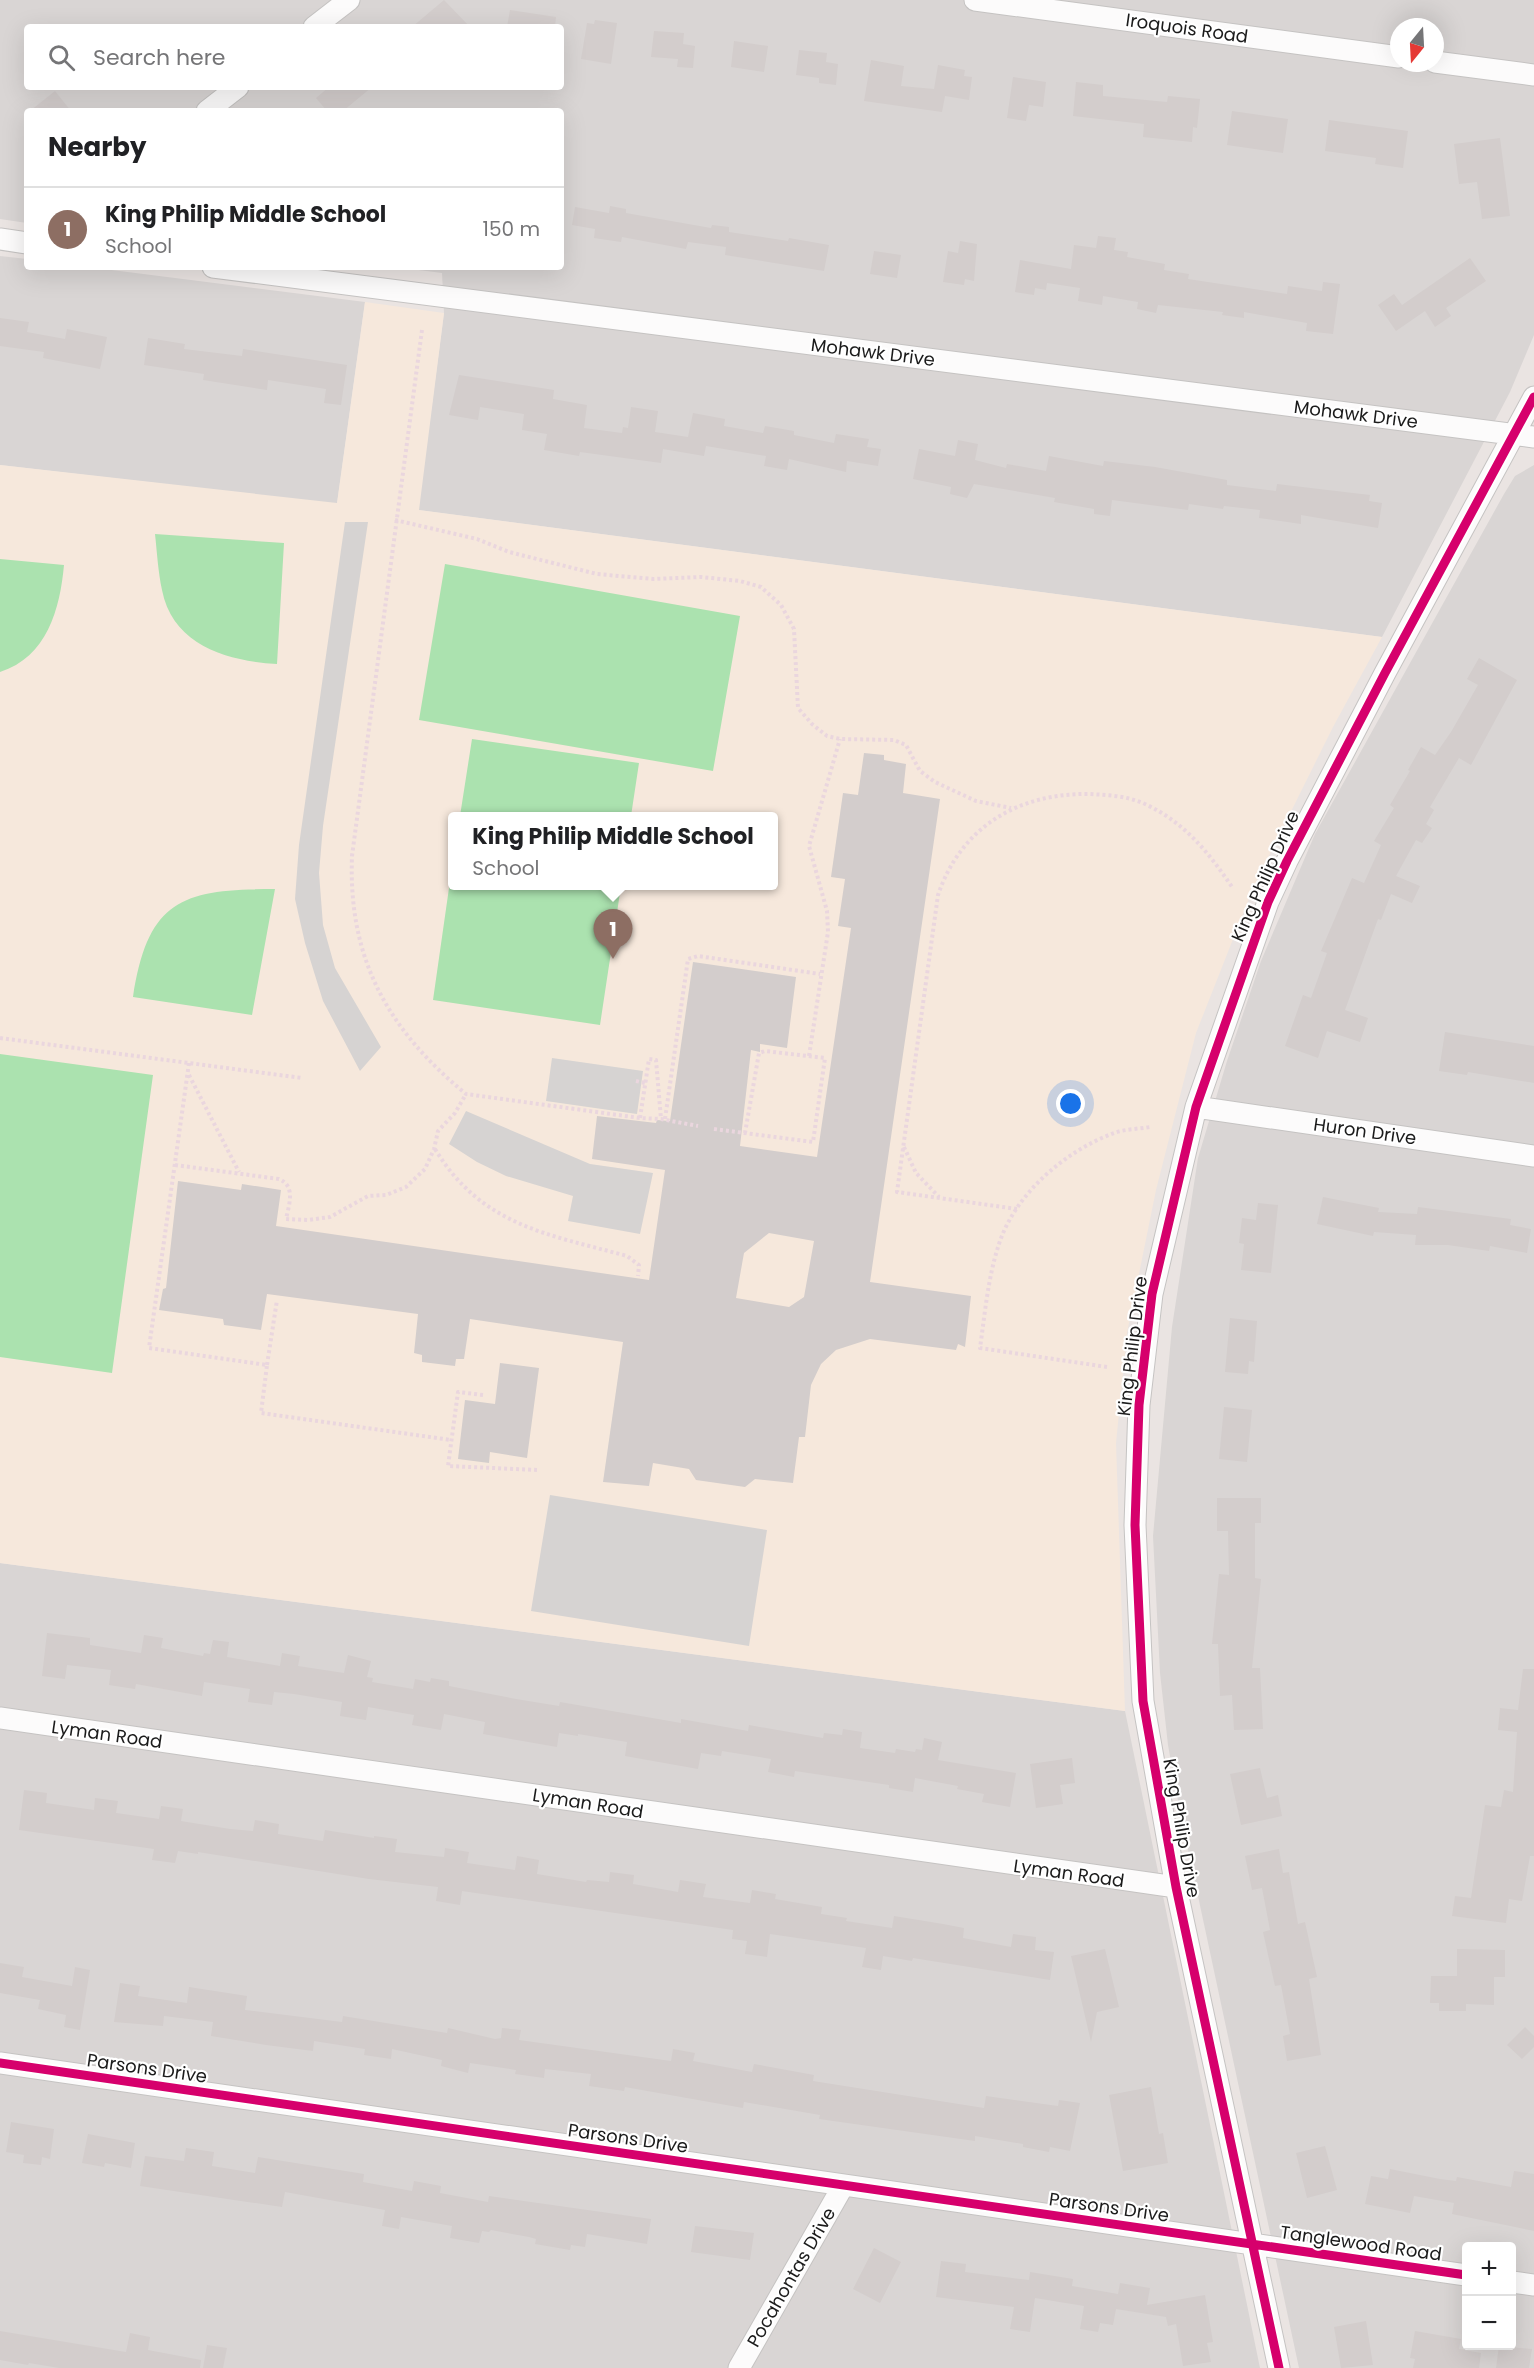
<!DOCTYPE html>
<html lang="en">
<head>
<meta charset="utf-8">
<style>
	:root { --surface:#fff; --page:#f6f6f6; --text:#202124; --muted:#757577; --line:#e0e0e0; --accent:#2563eb }
	body { margin:0; font-family:Poppins,sans-serif; background:var(--page); color:var(--text) }
	.controls { position:absolute; right:18px; bottom:18px; display:grid; overflow:hidden; border-radius:6px; box-shadow:0 6px 24px #0002 }
	.controls button { width:54px; height:54px; display:grid; place-items:center; padding:0; border:0; border-bottom:2px solid var(--line); background:var(--surface); color:var(--text); font:30px sans-serif }
	.compass { position:absolute; left:1390px; top:18px; width:54px; height:54px; border-radius:50%; background:var(--surface); box-shadow:0 6px 24px #0002; rotate:198deg }
	.you { position:absolute; left:1071px; top:1104px; width:21px; height:21px; margin:-15px; border:4px solid #fff; border-radius:50%; background:#1a73e8; box-shadow:0 0 0 9px #1a73e833 }
	.badge { display:grid; place-items:center; width:39px; height:39px; border-radius:50%; background:var(--accent); color:#fff; font-size:20px; font-weight:700 }
	.pin { position:absolute; translate:-50% -50px; filter:drop-shadow(0 2px 3px #0008) }
	.pin::after { content:''; position:absolute; top:32px; width:21px; height:18px; background:inherit; clip-path:polygon(0 0,100% 0,50% 100%) }
	.popup { position:absolute; left:448px; top:812px; width:330px; height:78px; box-sizing:border-box; display:grid; place-content:center; border-radius:6px; background:var(--surface); filter:drop-shadow(0 2px 4px #0005); font-size:20px; white-space:nowrap; color:var(--muted) }
	.popup b { font-size:22px; color:var(--text) }
	.popup::after { content:''; position:absolute; left:50%; top:100%; margin-left:-12px; border:12px solid transparent; border-top-color:var(--surface) }
	.list { margin:0; padding:0; list-style:none }
	h2 { display:flex; justify-content:space-between; align-items:center; height:78px; margin:0; padding:0 24px; font-size:26px }
	h2 small { font-size:20px; font-weight:400; color:var(--muted) }
	.list li { display:grid; grid-template-columns:39px 1fr auto; gap:18px; align-items:center; box-sizing:border-box; height:84px; padding:0 24px; border-top:2px solid var(--line) }
	.list b { display:block; font-size:22px; white-space:nowrap }
	.list p { margin:0; font-size:20px; white-space:nowrap; color:var(--muted) }
	.list em { font-size:20px; font-style:normal; color:var(--muted) }
	.icon { flex:none; width:33px; height:33px; fill:none; stroke:currentColor; stroke-width:2; stroke-linecap:round; stroke-linejoin:round }
	.map { position:relative; flex:none; width:1534px; height:2368px; overflow:hidden }
	.search { position:absolute; background:var(--surface); box-shadow:0 6px 24px #0002; left:24px; top:24px; width:540px; height:66px; display:flex; align-items:center; gap:15px; box-sizing:border-box; padding:0 21px; border-radius:6px; color:var(--muted); font-size:22px }
	.panel { position:absolute; background:var(--surface); box-shadow:0 6px 24px #0002; left:24px; top:108px; width:540px; height:162px; border-radius:6px }
	.map>svg:first-child { display:block }
</style>
</head>
<body>
<div class="map">
<svg width="1534" height="2368" viewBox="0 0 1534 2368">
	<rect width="100%" height="100%" fill="#eae4e2"/>
	<path fill="#d9d5d4" fill-rule="evenodd" d="M0 0H1534V335L1510 392 1382 637 418 510 444 313 442 273 395 267H561V111H27V223L0 219ZM27 27H561V87H27ZM1399 27H1435V63H1399Z
		M0 256 27 259V267H88L365 302 337 504 0 465Z
		M1534 465V2368H1299L1180 1812 1168 1745 1160 1673 1153 1536 1172 1327 1198 1158 1227 1061 1261 961 1315 834 1504 494 1515 476ZM1466 2246H1512V2346H1466Z
		M0 1563 1125 1711 1260 2368H0Z"/>
	<path fill="#f6e8dc" fill-rule="evenodd" d="M365 302 444 313 419 510 1382 637 1333 727 1254 886 1196 1033 1156 1190 1127 1333 1116 1443 1125 1711 0 1563V465L337 503ZM452 816H774V886H452Z"/>
	<path fill="#abe2af" d="M155 534 284 543 277 664C228 661 173 646 162 590 158 571 157 552 155 534Z
		M0 559 64 565C60 609 47 657 0 672Z
		M445 564 740 616 713 771 419 720Z
		M472 739 639 763 631 816H460Z
		M452 867V886H621L600 1025 433 1000Z
		M275 889 252 1015 133 997C148 899 183 889 275 889Z
		M0 1054 153 1075 112 1373 0 1357Z"/>
	<path fill="#d6d3d2" d="M345 522H368L323 826 319 873 323 925 335 968 381 1047 360 1071 323 1001 305 943 295 899 299 845Z
		M552 1058 643 1071 637 1114 546 1101Z
		M466 1111 590 1164 653 1173 640 1234 568 1221 573 1196 506 1176 477 1162 449 1144Z
		M550 1495 767 1530 749 1646 531 1611Z"/>
	<path fill="#d3cdcc" fill-rule="evenodd" d="M444 0 470 27H412Z
		M510 10 556 17 555 27H507Z
		M595 20 617 23 611 64 581 59 587 23 594 24Z
		M654 31 684 33 683 44 695 46 693 68 677 67 678 59 651 57Z
		M734 41 768 46 764 72 731 67Z
		M799 50 827 53 826 62 838 64 836 85 819 83V78L796 75Z
		M871 60 904 66 901 86 934 89 938 65 965 70 964 76 972 77 969 100 945 96 942 112 864 101Z
		M1013 77 1046 82 1043 107 1029 105 1026 121 1007 118Z
		M1076 82 1103 85V96L1167 102 1168 96 1200 99 1197 128 1193 127 1192 142 1143 137 1144 124 1073 116Z
		M329 87H372L343 111H327L316 98Z
		M55 91 71 111H30Z
		M1232 111 1288 119 1283 153 1227 145Z
		M1329 120 1408 131 1403 168 1375 164 1376 158 1325 151Z
		M1500 138 1510 216 1482 219 1477 182 1459 184 1454 144Z
		M610 206 626 209V213L711 228 712 225 729 227V232L788 241 789 238 829 245 824 271 725 255 726 247 688 242 686 249 622 237 621 242 594 238 595 229 572 225 575 207 609 213Z
		M1098 236 1116 238 1114 250 1128 252 1127 257 1165 264 1164 270 1189 274 1188 279 1287 294 1288 286 1322 291 1323 282 1340 284 1333 334 1306 331 1307 323 1244 312V318L1222 315 1223 312 1158 305 1156 313 1137 309 1138 302 1103 296 1102 305 1078 301 1080 288 1047 283 1046 290 1035 288 1034 295 1015 292 1020 260 1071 269 1074 245 1096 248Z
		M960 241 977 244 974 281 965 279 964 285 943 282 948 251 958 253Z
		M874 251 901 255 897 278 870 274Z
		M1470 258 1486 281 1446 308 1451 316 1435 327 1425 311 1396 331 1378 305 1394 294 1402 305Z
		M0 318 29 322 27 332 65 339 67 329 107 337 100 369 43 358 44 352 0 346Z
		M148 338 185 344 184 349 242 356 243 349 347 365 341 405 324 403 326 389 268 380 267 390 203 380 204 374 144 365Z
		M459 375 554 390 553 399 587 405 584 428 622 433 623 427 628 428 631 407 658 411 655 432 688 437 693 413 725 419 724 426 763 433 765 426 794 431V435L834 443 836 434 869 439 867 447 881 449 878 466 847 461 846 472 789 459 787 470 764 466 766 456 706 446 704 456 663 449 661 463 580 452 579 456 544 450 547 434 522 430 524 414 480 407 478 420 449 415Z
		M958 440 978 444 975 460 1006 468 1007 464 1046 471 1049 456 1103 466 1104 461 1155 467 1227 480V485L1276 491 1277 484 1370 495 1369 501 1382 503 1378 528 1301 515V524L1259 518 1260 510 1224 506 1223 509 1189 504 1188 510 1112 500 1110 516 1094 514V509L1054 502 1055 498 974 484 967 498 950 494 951 487 913 479 919 449 955 456Z
		M1479 658 1517 680 1471 765 1459 758 1430 807 1434 810 1426 824 1432 828 1422 843 1416 840 1396 876 1420 886 1412 903 1391 894 1381 920 1378 919 1345 1010 1368 1018 1360 1042 1327 1031 1318 1058 1285 1046 1303 995 1311 998 1327 953 1321 951 1352 878 1364 883 1381 845 1374 841 1394 808 1390 805 1410 771 1408 770 1421 747 1435 755 1451 732 1478 685 1467 679Z
		M864 753 884 755V760L906 764 903 793 940 799 870 1282 971 1296 965 1347 958 1344 956 1350 870 1339 836 1350 821 1364 811 1385 805 1437H799L793 1483 755 1479 745 1487 696 1480 689 1469 653 1463 649 1486 603 1482 623 1342 470 1319 464 1359H456L455 1366 422 1362V1355L414 1353 418 1314 267 1294 261 1330 224 1325 223 1319 159 1310 163 1289 166 1288 178 1181 241 1190 242 1184 281 1190 276 1226 649 1280 665 1170 592 1159 597 1116 656 1123 657 1120 670 1121 693 962 796 977 787 1048 760 1044V1052L751 1050 740 1146 817 1157 851 928 838 926 845 879 831 877 843 793 858 795ZM769 1233 814 1241 804 1297 789 1307 736 1298 744 1253Z
		M1445 1032 1534 1046V1083L1468 1072 1467 1075 1439 1071Z
		M1323 1197 1379 1208 1378 1212 1417 1214 1418 1207 1511 1219 1510 1225 1531 1229 1527 1253 1490 1246 1489 1251 1448 1245H1415L1416 1235 1374 1232 1373 1236 1317 1224Z
		M1258 1203 1278 1205 1271 1273 1241 1270 1244 1244 1239 1243 1242 1218 1256 1220Z
		M1230 1318 1257 1321 1254 1362 1249 1361 1248 1374 1225 1372Z
		M500 1363 539 1368 527 1458 490 1452 489 1463 458 1459 465 1400 495 1404Z
		M1224 1407 1252 1410 1247 1462 1219 1459Z
		M1217 1498H1261V1523H1255V1578L1261 1579 1252 1668H1260L1263 1729 1234 1730 1232 1695 1220 1696 1218 1644H1212L1219 1574 1229 1575 1228 1531H1217Z
		M47 1633 90 1638V1645L141 1653 144 1635 163 1638 161 1648 203 1656 204 1653 210 1654 213 1640 229 1642 227 1657 280 1666 282 1653 300 1656 298 1666 344 1673 348 1655 371 1661 367 1677 373 1678 372 1682 413 1689 415 1679 430 1682 431 1678 449 1681V1686L516 1699 559 1706 560 1702 681 1723V1719L748 1731 749 1725 823 1738 824 1733 842 1735 843 1729 862 1732 860 1748 895 1753 896 1749 915 1752 916 1749 922 1750 924 1738 942 1742 938 1760 1016 1773 1010 1807 982 1802 984 1794 957 1789 958 1786 915 1778 913 1792 889 1788V1785L795 1771 794 1777 768 1772 771 1759 722 1751 721 1756 701 1753 698 1769 625 1756 627 1742 578 1734V1736L559 1733 557 1747 483 1734 485 1722 444 1714 441 1730 412 1725 414 1715 368 1707 366 1720 340 1716 342 1702 294 1694 274 1692 272 1705 248 1702 250 1689 204 1682 202 1696 136 1684 135 1689 109 1685 111 1670 67 1665 65 1679 42 1676Z
		M1523 1669H1534V1856H1530L1522 1901 1509 1899 1506 1923 1452 1916 1455 1896 1471 1898 1485 1805 1501 1807 1504 1790 1513 1792 1517 1732 1498 1730 1500 1708 1518 1710Z
		M1072 1758 1075 1783 1060 1785 1063 1804 1036 1808 1030 1764Z
		M1260 1768 1267 1798 1278 1795 1282 1816 1241 1825 1230 1774Z
		M24 1790 47 1793 46 1803 94 1810 95 1798 118 1801 116 1813 159 1819 161 1806 183 1809 181 1821 230 1829 253 1831 255 1820 279 1824 278 1834 323 1841 325 1830 374 1838V1836L397 1839 395 1852 444 1857 445 1848 469 1852 467 1863 515 1870 517 1856 539 1860 537 1874 586 1882 587 1880 609 1882 610 1872 634 1875 633 1884 678 1892 680 1880 706 1884 703 1897 750 1903 752 1890 776 1894 775 1899 822 1907 821 1914 847 1918 846 1921 892 1928 894 1916 943 1924 964 1928 963 1938 1011 1947 1013 1934 1036 1937 1035 1950 1054 1952 1050 1980 913 1958 912 1961 883 1956 881 1970 862 1967 866 1948 770 1934 767 1957 745 1954 747 1941 732 1939 733 1930 462 1891 460 1905 436 1901 438 1887 369 1879 198 1852V1854L178 1851 175 1863 152 1860 154 1849 19 1830Z
		M1279 1849 1283 1873 1289 1872 1298 1924 1305 1922 1317 1977 1309 1979 1321 2055 1287 2061 1283 2036 1290 2034 1281 1985 1275 1986 1263 1932 1270 1930 1262 1888 1252 1890 1245 1856Z
		M1105 1949 1119 2007 1097 2012 1091 2042 1071 1956Z
		M1457 1949 1505 1950V1977H1494V2005L1466 2004V2011H1439V2003H1430L1431 1976H1457Z
		M0 1963 24 1967 22 1977 72 1986 75 1967 90 1970 80 2030 64 2027 66 2015 38 2009 40 2000 0 1993Z
		M120 1983 140 1986 138 1996 187 2003 189 1987 247 1996 245 2010 342 2022 343 2016 447 2033 448 2028 495 2039 501 2038 502 2028 521 2030 519 2040 671 2061 673 2049 695 2053 693 2061 752 2072 754 2064 814 2075 813 2081 984 2108 986 2096 1058 2106 1059 2100 1080 2103 1070 2151 1050 2147 1049 2152 1023 2147V2144L975 2136V2141L819 2119 820 2115 744 2102 743 2108 625 2087 624 2091 589 2086 591 2074 545 2069 544 2078 515 2074 516 2070 470 2063 468 2073 441 2066 442 2060 392 2049 391 2059 364 2055 365 2049 314 2041 313 2051 266 2045 211 2036 213 2022 164 2016 163 2026 114 2022Z
		M1525 2027 1534 2036V2047L1522 2059 1507 2045Z
		M1151 2087 1159 2134 1163 2133 1168 2163 1123 2171 1109 2095Z
		M11 2122 54 2129 50 2159 42 2157 41 2165 23 2163 24 2155 6 2152Z
		M88 2134 135 2143 131 2168 105 2163 104 2167 82 2163Z
		M1325 2146 1337 2190 1307 2198 1296 2153Z
		M186 2148 214 2152 212 2166 255 2173 258 2157 364 2174 363 2182 412 2191 414 2181 441 2186 440 2193 488 2202 489 2196 651 2219 647 2244 587 2234 585 2247 571 2245 570 2250 535 2244 536 2239 529 2237 491 2230 489 2232 482 2231 479 2243 450 2238 452 2226 401 2217 399 2229 382 2226 385 2210 285 2192 282 2207 140 2186 145 2156 184 2161Z
		M1390 2169 1440 2179 1456 2181 1457 2177 1511 2187 1514 2171 1534 2174V2231L1452 2214 1454 2203 1414 2196 1410 2213 1365 2204 1371 2176 1388 2179Z
		M695 2226 754 2233 750 2260 691 2252Z
		M874 2248 901 2262 880 2303 853 2289Z
		M941 2261 966 2264 965 2272 1029 2280 1030 2272 1073 2279 1072 2286 1118 2294 1120 2283 1150 2288 1147 2305 1205 2295 1213 2342 1207 2343 1211 2362 1183 2366 1176 2324 1168 2326 1166 2317 1116 2309 1113 2325 1100 2323 1098 2332 1080 2329 1084 2306 1035 2298 1030 2332 1010 2329 1014 2307 936 2297Z
		M1366 2321 1373 2365 1341 2368 1334 2327Z
		M0 2331 126 2352 130 2333 150 2337 148 2350 201 2360 200 2368H59L29 2363 28 2365 0 2360Z
		M1415 2331 1461 2339 1459 2349 1481 2353 1479 2368H1413L1415 2359 1410 2358Z
		M207 2345 227 2348 223 2368H203Z
		M1499 2346 1532 2349 1529 2368H1496Z"/>
	<g fill="none" stroke-linecap="round" stroke-linejoin="round">
		<defs>
			<path id="minor" d="M975 0 1399 57
				M314 27 349 0
				M1435 62 1534 75
				M207 111 238 87
				M0 239 27 243
				M213 267 1534 437
				M1196 1107 1534 1156
				M0 1718 1176 1887
				M0 2063 1466 2275
				M1512 2282 1534 2285
				M739 2368 843 2186
				M1279 2368 1176 1887 1143 1701 1135 1525 1139 1405 1152 1294 1196 1107 1268 902 1287 861 1385 673 1534 397"/>
		</defs>
		<use href="#minor" stroke="#c5c3c2" stroke-width="23"/>
		<path stroke="#ead6de" stroke-width="4" stroke-dasharray="3 3" stroke-linecap="butt" d="M422 330 352 856C348 958 387 1029 466 1094L640 1118 661 1119 698 1126
			M395 520 477 539 509 552 597 574 653 579 701 577 740 581 761 587 781 605 794 629 798 708 812 724 827 736 840 739 894 740 906 745 920 771 935 782 976 801 1011 808
			M0 1038 302 1078
			M809 1056 828 932 827 911 809 846 840 739
			M189 1063 149 1348 267 1365 261 1413 451 1440
			M189 1075 239 1172
			M636 1081 645 1083
			M640 1118 649 1059 656 1060 661 1119
			M665 1119 688 959 698 956 820 974
			M714 1129 813 1142 825 1058 765 1051 759 1053 745 1133
			M904 1147 916 1173 939 1197
			M435 1149C482 1226 547 1234 627 1256L639 1265 638 1276
			M175 1165 279 1179C296 1186 289 1205 286 1219L308 1220 330 1217 368 1196 386 1195 406 1187 425 1169 434 1149 438 1131 455 1113 466 1094
			M1017 1209 897 1192 938 895C961 827 1018 793 1089 794 1109 795 1129 796 1147 805 1185 823 1209 853 1232 887
			M267 1365 277 1300
			M1107 1367 980 1348C985 1313 988 1277 999 1244 1015 1194 1065 1151 1114 1133 1125 1129 1138 1129 1150 1127
			M483 1395 458 1392 448 1466 537 1470"/>
		<use href="#minor" stroke="#fcfbfb" stroke-width="21"/>
		<defs>
			<path id="cycleway" d="M0 2063 1466 2275
				M1279 2368 1176 1887 1143 1701 1135 1525 1139 1405 1152 1294 1196 1107 1268 902 1287 861 1385 673 1534 397"/>
		</defs>
		<use href="#cycleway" stroke="#fff" stroke-width="13"/>
		<use href="#cycleway" stroke="#d6006c" stroke-width="9"/>
	</g>
	<g text-anchor="middle" dominant-baseline="central" stroke-width="4.5" stroke-linejoin="round" paint-order="stroke">
		<g font-size="18" fill="#1b1b1b" stroke="#fff">
			<text transform="translate(1187 28) rotate(8)">Iroquois Road</text>
			<text transform="translate(873 352) rotate(7)">Mohawk Drive</text>
			<text transform="translate(1356 414) rotate(7)">Mohawk Drive</text>
			<text transform="translate(1265 876) rotate(-66)">King Philip Drive</text>
			<text transform="translate(1365 1131) rotate(8)">Huron Drive</text>
			<text transform="translate(1132 1346) rotate(-83)">King Philip Drive</text>
			<text transform="translate(107 1734) rotate(8)">Lyman Road</text>
			<text transform="translate(588 1803) rotate(9)">Lyman Road</text>
			<text transform="translate(1182 1828) rotate(80)">King Philip Drive</text>
			<text transform="translate(1069 1873) rotate(8)">Lyman Road</text>
			<text transform="translate(147 2068) rotate(8)">Parsons Drive</text>
			<text transform="translate(628 2138) rotate(8)">Parsons Drive</text>
			<text transform="translate(1109 2207) rotate(8)">Parsons Drive</text>
			<text transform="translate(1361 2243) rotate(8)">Tanglewood Road</text>
			<text transform="translate(791 2277) rotate(-60)">Pocahontas Drive</text>
		</g>
	</g>
</svg>
<div class="controls">
<button>+</button>
<button>−</button>
</div>
<svg class="compass" viewBox="-18 -18 36 36"><path d="M0-13l5 13h-10z" fill="#e53935"/><path d="M0 13l5-13h-10z" fill="#757577"/></svg>
<div class="you"></div>
<div class="pin badge" style="left:613px;top:959px;background:#8d6e63">1</div>
<div class="popup"><b>King Philip Middle School</b>School</div>
<div class="search"><svg class="icon" aria-label="search" viewBox="0 0 24 24"><circle cx="10" cy="10" r="6"/><path d="M15 15l6 6"/></svg>Search here</div>
<section class="panel">
<h2>Nearby<small></small></h2>
<ul class="list">
<li><span class="badge" style="background:#8d6e63">1</span><div><b>King Philip Middle School</b><p>School</p></div><em>150 m</em></li>
</ul>
</section>
</div>
</body>
</html>
